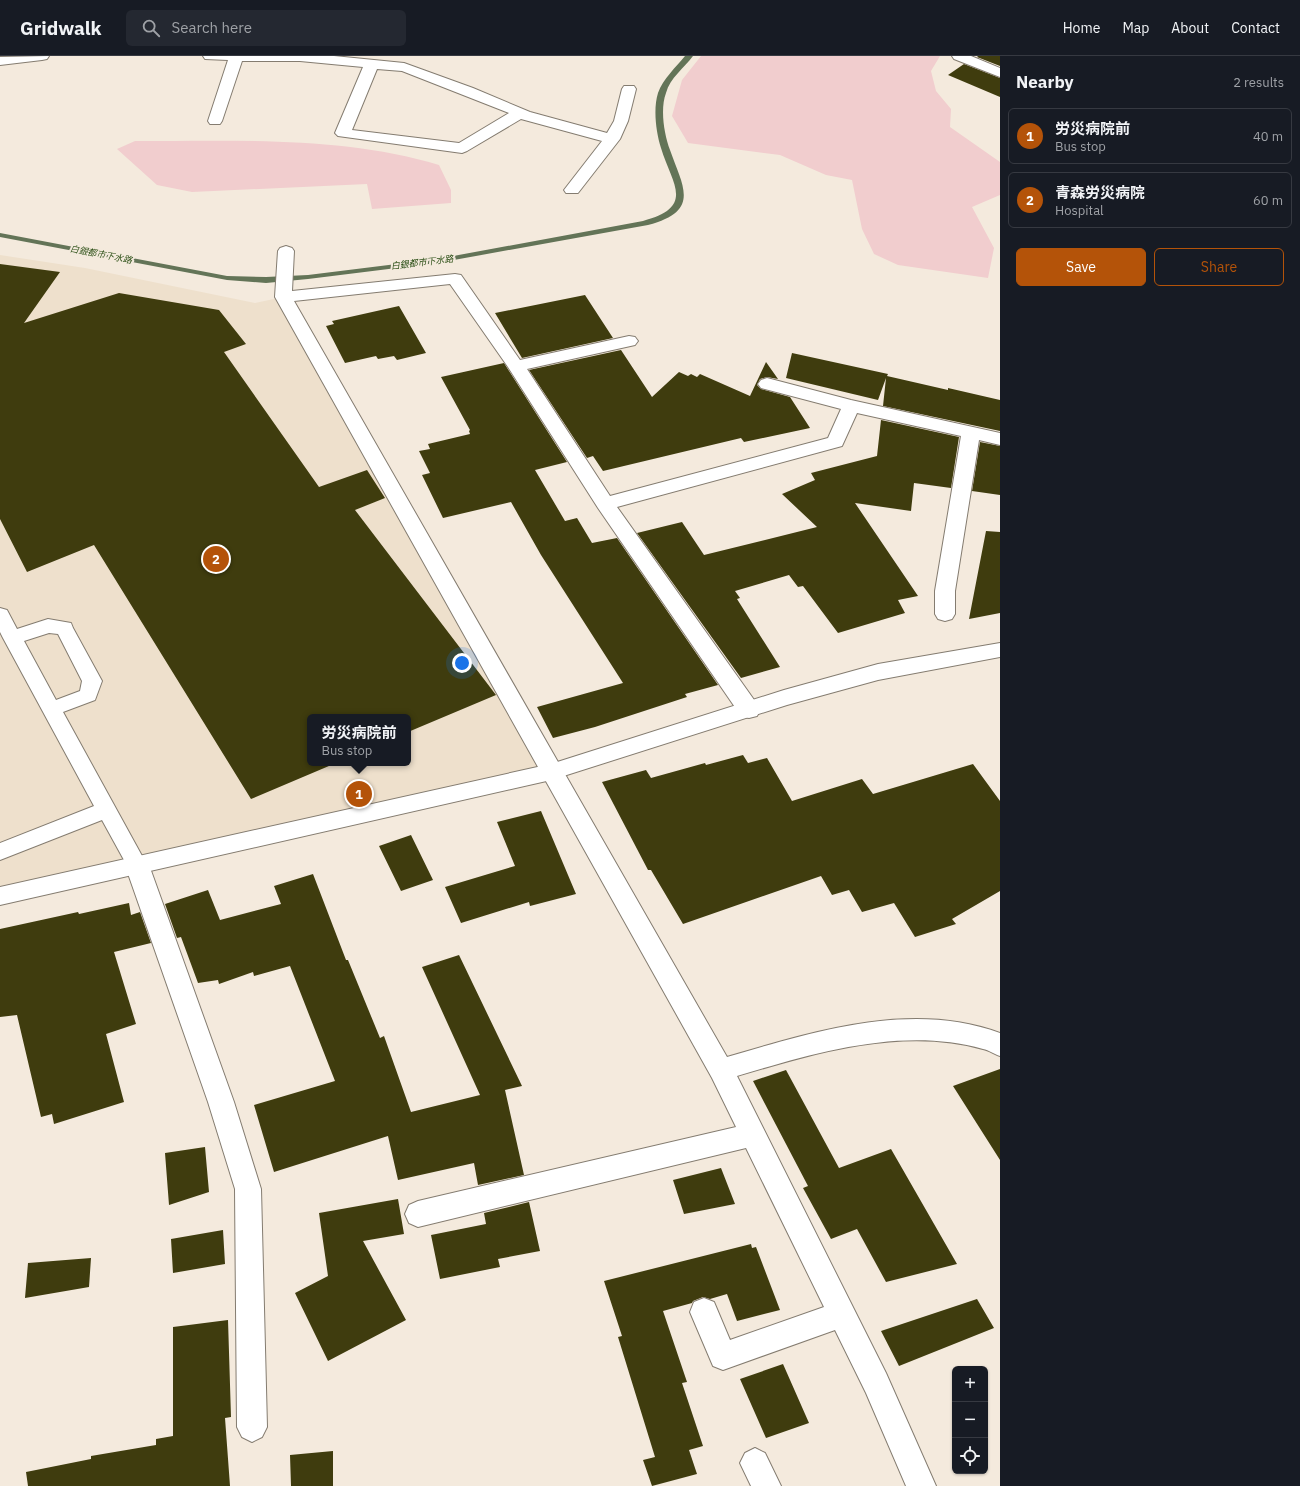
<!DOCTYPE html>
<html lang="en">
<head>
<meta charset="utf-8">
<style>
	:root { --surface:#171b24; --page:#242831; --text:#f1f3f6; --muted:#9ea1a6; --line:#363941; --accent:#b45309 }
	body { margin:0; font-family:"IBM Plex Sans","Noto Sans JP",sans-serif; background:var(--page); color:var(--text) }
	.controls { position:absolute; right:12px; bottom:12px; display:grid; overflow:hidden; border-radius:6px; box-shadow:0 1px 3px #0004 }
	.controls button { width:36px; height:36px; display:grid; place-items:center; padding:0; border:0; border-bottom:1px solid var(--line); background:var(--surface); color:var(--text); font:20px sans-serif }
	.you { position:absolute; left:462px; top:607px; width:14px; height:14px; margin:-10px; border:3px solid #fff; border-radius:50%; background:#1a73e8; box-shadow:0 0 0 6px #1a73e833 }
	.badge { display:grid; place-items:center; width:26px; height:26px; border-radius:50%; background:var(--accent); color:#fff; font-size:13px; font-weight:700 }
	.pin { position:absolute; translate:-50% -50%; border:2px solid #fff; box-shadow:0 1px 4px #0006 }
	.popup { position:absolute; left:307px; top:658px; width:104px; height:52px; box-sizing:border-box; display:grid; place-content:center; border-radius:6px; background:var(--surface); filter:drop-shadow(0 1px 3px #0005); font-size:13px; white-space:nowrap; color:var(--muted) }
	.popup b { font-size:15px; color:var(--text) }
	.popup::after { content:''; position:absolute; left:50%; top:100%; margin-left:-8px; border:8px solid transparent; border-top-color:var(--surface) }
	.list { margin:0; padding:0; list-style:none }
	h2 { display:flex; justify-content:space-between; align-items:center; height:52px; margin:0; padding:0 16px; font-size:17px }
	h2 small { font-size:13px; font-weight:400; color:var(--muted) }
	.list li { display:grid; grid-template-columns:26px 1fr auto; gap:12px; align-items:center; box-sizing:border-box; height:56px; margin:0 8px 8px; padding:0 8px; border:1px solid var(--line); border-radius:6px }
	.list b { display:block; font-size:15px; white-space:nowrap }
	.list p { margin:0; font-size:13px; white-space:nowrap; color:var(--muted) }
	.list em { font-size:13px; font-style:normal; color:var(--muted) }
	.actions { display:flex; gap:8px; padding:12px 16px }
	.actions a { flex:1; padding:9px 0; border:1px solid var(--accent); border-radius:6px; text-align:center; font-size:14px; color:var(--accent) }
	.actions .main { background:var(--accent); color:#fff }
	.icon { flex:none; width:22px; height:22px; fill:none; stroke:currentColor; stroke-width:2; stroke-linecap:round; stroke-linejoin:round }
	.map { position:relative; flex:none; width:1000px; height:1430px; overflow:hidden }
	header { display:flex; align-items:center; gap:24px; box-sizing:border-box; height:56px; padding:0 20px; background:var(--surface); border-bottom:1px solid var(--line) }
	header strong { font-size:19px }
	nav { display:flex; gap:22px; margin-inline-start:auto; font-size:14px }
	.search { width:280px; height:36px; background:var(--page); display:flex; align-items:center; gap:10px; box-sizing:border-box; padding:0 14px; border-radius:6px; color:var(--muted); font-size:15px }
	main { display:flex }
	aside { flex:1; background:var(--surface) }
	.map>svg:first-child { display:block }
</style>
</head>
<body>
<header>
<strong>Gridwalk</strong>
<div class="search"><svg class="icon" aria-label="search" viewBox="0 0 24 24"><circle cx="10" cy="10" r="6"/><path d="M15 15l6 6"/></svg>Search here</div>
<nav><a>Home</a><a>Map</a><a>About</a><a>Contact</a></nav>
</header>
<main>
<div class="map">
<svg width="1000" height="1430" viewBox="0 0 1000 1430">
	<rect width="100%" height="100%" fill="#f4eadd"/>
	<path fill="#eee0cc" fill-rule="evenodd" d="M0 199 85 212 255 247 283 241 551 716 0 840ZM310 661H408V707H310Z"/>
	<path fill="#f1cdce" d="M701 0H940L931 15 936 35 951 53 950 71 1000 106V139L972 151 994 192 988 222 898 209 874 198 862 173 852 124 826 119 780 99 688 87 672 60 682 24Z
		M135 85C235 85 344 80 439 109L451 134V147L372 153 367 128 192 136 157 129 117 93Z"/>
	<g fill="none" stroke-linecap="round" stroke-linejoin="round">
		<path fill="#637457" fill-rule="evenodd" d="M685 0H693C684 12 670 22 666 37 660 53 664 78 670 94 683 131 701 155 648 169L437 207 308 223 266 227 227 224 0 181V177L227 220 266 221 308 219 437 203 643 165C696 151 672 128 661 92 656 76 653 53 658 37 663 23 676 11 685 0Z"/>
	</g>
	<path fill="#3f3c0e" d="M1000 0V10L977 1 978 0Z
		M964 8 1000 22V41L948 19Z
		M0 208 60 216 24 267 119 237 219 254 246 288 224 296 319 431 367 414 385 442 355 454 496 639 408 676V661H310V707H336L251 743 94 489 27 516 0 463Z
		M585 239 613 282 522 302 495 257Z
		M399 250 426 297 397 304 394 300 378 303 376 300 345 307 326 270 334 268 332 265Z
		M621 294 652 341 679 316 688 320 691 318 697 321 700 318 750 340 766 306 778 323 767 321 760 323 757 329 761 333 790 341 810 372 744 386 741 382 603 415 593 400 587 402 529 314Z
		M792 297 888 318 887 320 948 334V332L1000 344V375L883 350 886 322 878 344 786 322Z
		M504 307 567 406 535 414 565 465 577 462 592 487 617 482 718 629 685 638 687 641 595 671 553 682 537 651 623 627 541 499 511 446 443 462 422 419 430 417 419 395 430 393 428 388 470 378 469 375 470 374 441 321Z
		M881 364 959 381 951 432 914 427 911 455 855 447 918 540 898 544 905 557 838 577 803 530 798 531 789 519 735 535 740 542 737 543 780 611 741 622 637 477 682 466 704 499 817 471 782 438 815 424 811 417 877 400Z
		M980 386 1000 390V439L972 435Z
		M986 475 1000 476V557L969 563Z
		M743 699 748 707 767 702 792 745 862 723 873 738 973 708 1000 745V835L952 863 956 868 915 881 894 847 862 856 849 834 832 839 821 820 683 868 651 814H648L602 726 646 714 651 722 705 707 706 709Z
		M541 755 576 838 530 850 529 846 461 867 445 831 515 810 497 766Z
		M411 779 433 824 401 835 379 790Z
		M313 818 346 904H348L380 982 384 980 411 1056 480 1039 422 911 459 899 522 1030 505 1034 524 1119 478 1129 474 1107 398 1124 388 1080 274 1116 254 1049 335 1025 290 910 254 920 253 916 219 928 218 924 198 927 181 881 177 882 165 848 208 834 220 864 281 848 274 830Z
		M129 847 131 859 140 856 151 887 114 896 136 968 106 978 124 1046 54 1068 52 1058 41 1061 17 959 0 961V873L78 856 79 858Z
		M1000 1013V1104L953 1030Z
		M786 1014 839 1112 891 1093 957 1208 886 1226 857 1173 831 1183 803 1132 808 1130 753 1025Z
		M205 1091 209 1136 169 1149 165 1097Z
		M721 1112 735 1148 684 1158 673 1124Z
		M398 1143 404 1178 363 1185 406 1264 328 1305 295 1237 328 1220 319 1157Z
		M529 1146 540 1195 498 1203 500 1211 440 1223 431 1179 486 1168 484 1157Z
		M223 1174 225 1208 173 1217 171 1183Z
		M751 1188 752 1192 756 1191 780 1254 737 1265 727 1238 710 1243 703 1241 693 1245 692 1247 663 1255 687 1326 682 1327 703 1390 689 1394 697 1418 652 1430 643 1404 655 1401 618 1281 622 1280 604 1225Z
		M91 1202 89 1231 25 1242 28 1207Z
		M977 1243 994 1272 899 1310 881 1275Z
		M228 1264 231 1361 225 1362 230 1430H28L26 1416 91 1403V1400L156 1389V1383L173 1380V1271Z
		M783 1308 809 1367 766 1382 740 1323Z
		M333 1395V1430H291L290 1399Z"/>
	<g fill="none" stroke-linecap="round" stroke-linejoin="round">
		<defs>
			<path id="lane" d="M0 552 7 554 17 573 48 563 71 567 73 572 102 625 95 644 63 656 147 809 144 815 137 817 130 815 102 764 0 804V787L94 750 3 582 0 576ZM49 577 58 578 82 625 80 635 56 644 24 585Z"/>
			<path id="street" d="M49 0 47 3 42 4 0 9V1Z
				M203 0H334L404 7 473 32 530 56 607 77 614 65 622 33 624 30H634L636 33 628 65 620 83 578 137H566L564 134 602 85 521 63 467 95 462 97 338 80 335 77 363 11 300 5H242L222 65 220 68H210L208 65 228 4 205 3ZM377 13 402 15 509 57 459 87 352 74Z
				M952 0H971L1000 12V21L954 3Z
				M286 190 292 192 294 195 292 235 455 218 461 219 520 304 629 280 635 281 638 285 635 289 527 313 610 440 828 382 841 353 761 332 758 328 761 324 767 322 851 344 1000 377V389L979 384 955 535V558L952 563 945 565 938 563 935 558V535L961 380 857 357 842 390 617 451 757 648 760 654 757 660 749 662 741 660 598 452 508 311 450 228 294 245 727 1001C812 976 912 944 1000 977V1000C994 998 989 994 983 993 903 970 814 997 737 1020L886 1317 936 1430H906L866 1337 835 1274 723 1314 713 1310 690 1256 694 1246 704 1242 714 1246 730 1284 824 1251 746 1092 418 1171 409 1167 405 1158 409 1149 418 1145 736 1071 712 1022 275 241 278 195 280 192Z
				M137 800 145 802 149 809 234 1046 261 1133 267 1371 262 1381 252 1386 242 1381 237 1371 235 1133 208 1046 125 809 129 802Z
				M755 1392 765 1397 781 1430H751L740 1407 745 1397Z"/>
			<path id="secondary" d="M1000 587V601L878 624 787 649 551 724 0 849V831L551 708 784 634 878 608Z"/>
		</defs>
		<use href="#lane" stroke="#847c70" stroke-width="2"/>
		<use href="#street" stroke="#847c70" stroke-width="2"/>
		<use href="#secondary" stroke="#847c70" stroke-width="2"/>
		<use href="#lane" fill="#fff" fill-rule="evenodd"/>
		<use href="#street" fill="#fff" fill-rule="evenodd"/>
		<use href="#secondary" fill="#fff" fill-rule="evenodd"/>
	</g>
	<g text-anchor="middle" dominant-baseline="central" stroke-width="4" stroke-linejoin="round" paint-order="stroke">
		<g font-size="9" font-style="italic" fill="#2d5017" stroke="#f4eadd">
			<text transform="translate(101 198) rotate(11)">白銀都市下水路</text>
			<text transform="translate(422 206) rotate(-7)">白銀都市下水路</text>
		</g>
	</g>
</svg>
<div class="controls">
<button>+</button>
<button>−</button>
<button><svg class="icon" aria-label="locate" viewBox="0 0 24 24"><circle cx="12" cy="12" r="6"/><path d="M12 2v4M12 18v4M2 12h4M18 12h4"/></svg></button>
</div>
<div class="you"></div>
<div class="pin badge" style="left:359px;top:738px">1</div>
<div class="popup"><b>労災病院前</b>Bus stop</div>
<div class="pin badge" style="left:216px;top:503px">2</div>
</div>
<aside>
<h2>Nearby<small>2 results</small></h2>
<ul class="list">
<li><span class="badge">1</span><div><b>労災病院前</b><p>Bus stop</p></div><em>40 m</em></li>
<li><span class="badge">2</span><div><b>青森労災病院</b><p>Hospital</p></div><em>60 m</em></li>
</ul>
<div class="actions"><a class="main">Save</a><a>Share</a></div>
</aside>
</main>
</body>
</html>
